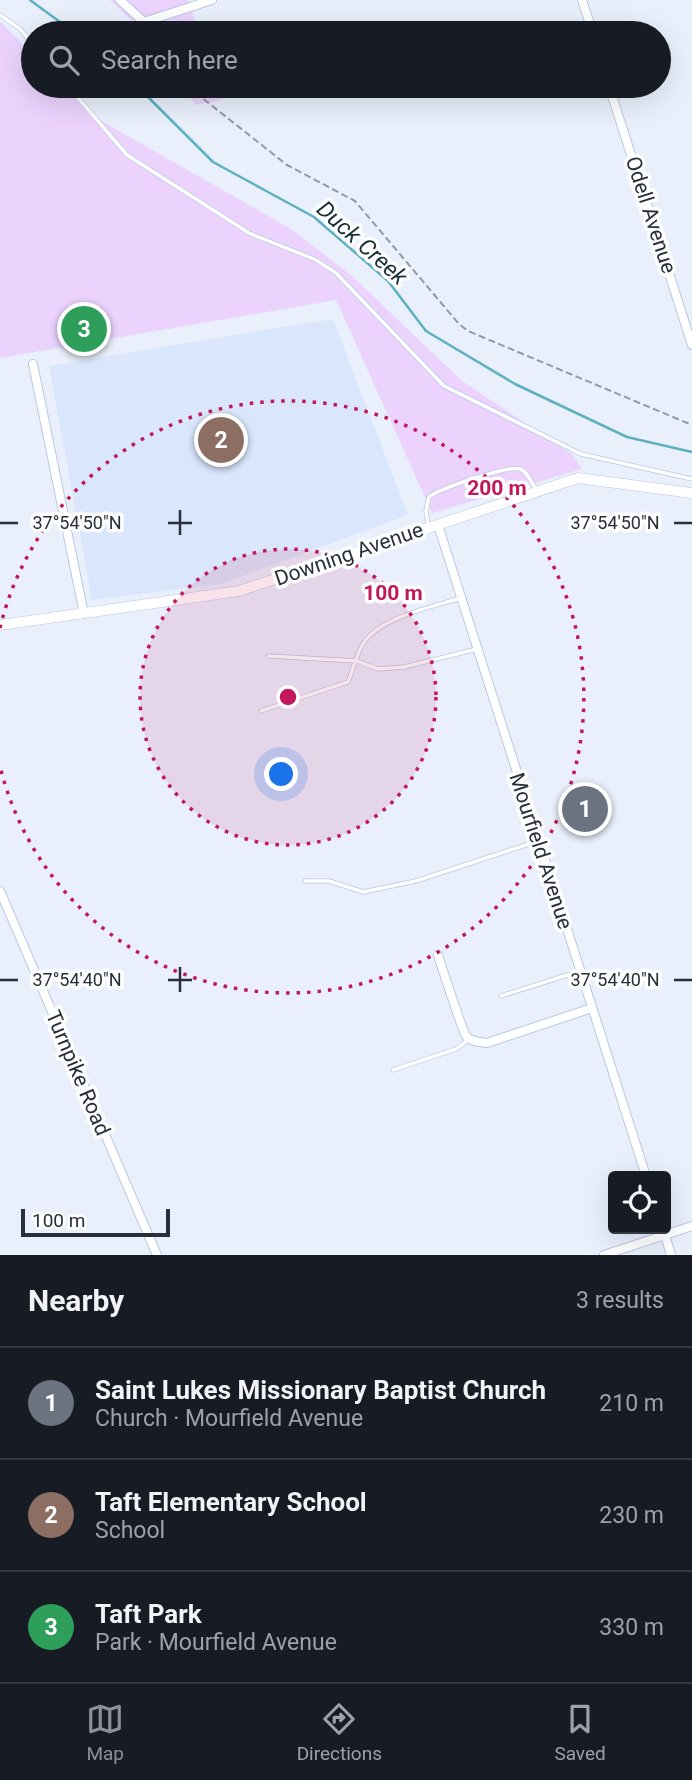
<!DOCTYPE html>
<html lang="en">
<head>
<meta charset="utf-8">
<style>
	:root { --surface:#171b24; --page:#242831; --text:#f1f3f6; --muted:#9ea1a6; --line:#363941; --accent:#8c9099 }
	body { margin:0; font-family:Roboto,sans-serif; background:var(--page); color:var(--text) }
	.controls { position:absolute; right:21px; bottom:21px; display:grid; overflow:hidden; border-radius:7px; box-shadow:0 7px 28px #0002 }
	.controls button { width:63px; height:63px; display:grid; place-items:center; padding:0; border:0; border-bottom:2px solid var(--line); background:var(--surface); color:var(--text); font:35px sans-serif }
	.scale { position:absolute; left:21px; bottom:18px; width:149px; box-sizing:border-box; padding-left:7px; border:4px solid #282f3a; border-top:0; font-size:19px; line-height:24px; white-space:nowrap; color:#282f3a; -webkit-text-stroke:5px #fdfdfd; paint-order:stroke }
	.you { position:absolute; left:282px; top:775px; width:24px; height:24px; margin:-18px; border:5px solid #fff; border-radius:50%; background:#1a73e8; box-shadow:0 0 0 10px #1a73e833 }
	.badge { display:grid; place-items:center; width:46px; height:46px; border-radius:50%; background:var(--accent); color:#fff; font-size:23px; font-weight:700 }
	.pin { position:absolute; translate:-50% -50%; border:4px solid #fff; box-shadow:0 2px 7px #0006 }
	.list { margin:0; padding:0; list-style:none }
	h2 { display:flex; justify-content:space-between; align-items:center; height:91px; margin:0; padding:0 28px; font-size:30px }
	h2 small { font-size:23px; font-weight:400; color:var(--muted) }
	.list li { display:grid; grid-template-columns:46px 1fr auto; gap:21px; align-items:center; box-sizing:border-box; height:112px; padding:0 28px; border-top:2px solid var(--line) }
	.list b { display:block; font-size:26px; white-space:nowrap }
	.list p { margin:0; font-size:23px; white-space:nowrap; color:var(--muted) }
	.list em { font-size:23px; font-style:normal; color:var(--muted) }
	.icon { flex:none; width:38px; height:38px; fill:none; stroke:currentColor; stroke-width:2; stroke-linecap:round; stroke-linejoin:round }
	.map { position:relative; flex:none; width:692px; height:1255px; overflow:hidden }
	.search { position:absolute; background:var(--surface); box-shadow:0 7px 28px #0002; left:21px; right:21px; top:21px; height:77px; display:flex; align-items:center; gap:18px; box-sizing:border-box; padding:0 24px; border-radius:38px; color:var(--muted); font-size:26px }
	.sheet { height:427px; background:var(--surface) }
	nav { display:flex; justify-content:space-around; align-items:center; box-sizing:border-box; height:98px; border-top:2px solid var(--line); background:var(--surface); font-size:19px; color:var(--muted) }
	nav a { display:grid; justify-items:center; gap:4px }
	nav .on { color:var(--accent) }
	.map>svg:first-child { display:block }
</style>
</head>
<body>
<div class="map">
<svg width="692" height="1255" viewBox="0 0 692 1255">
	<rect width="100%" height="100%" fill="#e9f0fc"/>
	<path fill="#d9e6fb" d="M333 319 408 515 221 584 92 600 49 366Z"/>
	<path fill="#ebd3fd" d="M110 0H188L199 33H144Z
		M0 21 33 55V86H62L91 115 291 229 352 276 462 381 573 455 582 469 432 513 336 300 0 358Z
		M182 86H216L221 100 196 105Z"/>
	<g fill="none" stroke-linecap="round" stroke-linejoin="round">
		<path stroke="#5eb0c1" stroke-width="2.5" d="M30 0 75 33
			M137 86 213 162 314 217 388 281 426 331 515 384 627 437 692 452"/>
		<defs>
			<path id="service" d="M0 15 20 29 33 44
				M68 86 127 155 249 233 316 260 336 273 444 386 581 454 692 479
				M428 526 426 511 429 497C439 489 508 465 520 469 528 472 532 484 537 491
				M268 656 357 661 378 669 404 667 477 649
				M261 711 348 682C353 670 357 651 365 641 383 617 434 606 461 598
				M305 881H329L363 892 416 881 538 841
				M501 996 580 971
				M393 1070 456 1049 468 1040"/>
			<path id="minor" d="M120 0 144 22 212 0
				M582 0 593 33
				M609 86 692 345
				M33 364 84 614
				M438 525 646 1176
				M0 891 157 1255
				M438 955C441 965 462 1029 466 1036 471 1042 480 1042 487 1043L592 1008
				M664 1232 671 1255
				M604 1255 692 1226"/>
			<path id="tertiary" d="M0 625 239 591 578 478 692 493"/>
		</defs>
		<use href="#service" stroke="#b7c8e3" stroke-width="5"/>
		<use href="#minor" stroke="#b7c8e3" stroke-width="10"/>
		<use href="#tertiary" stroke="#b7c8e3" stroke-width="11"/>
		<path stroke="#939aa5" stroke-width="2" stroke-dasharray="7 3.5" stroke-linecap="butt" d="M187 86 287 165 355 201 459 324 468 331 692 425"/>
		<use href="#service" stroke="#fff" stroke-width="3.5"/>
		<use href="#minor" stroke="#fff" stroke-width="8"/>
		<use href="#tertiary" stroke="#fff" stroke-width="10"/>
	</g>
	<path fill="none" stroke="#282f3a" stroke-width="2.5" d="M180 510V535M0 523H18M168 523H192M674 523H692M180 967V992M0 980H18M168 980H192M674 980H692"/>
	<circle cx="288" cy="697" r="148" fill="#c2185b" fill-opacity=".12"/>
	<g fill="none" stroke="#c2185b" stroke-width="3.5" stroke-dasharray="3.5 7">
		<circle cx="288" cy="697" r="148"/>
		<path d="M0 628A296 296 0 1 1 0 766"/>
	</g>
	<g text-anchor="middle" dominant-baseline="central" stroke-width="7" stroke-linejoin="round" paint-order="stroke">
		<g font-size="21" fill="#282f3a" stroke="#fdfdfd">
			<text transform="translate(651 215) rotate(72)">Odell Avenue</text>
			<text transform="translate(349 554) rotate(-19)">Downing Avenue</text>
			<text transform="translate(541 851) rotate(72)">Mourfield Avenue</text>
			<text transform="translate(78 1073) rotate(67)">Turnpike Road</text>
		</g>
		<g font-size="23" font-style="italic" fill="#192e31" stroke="#fdfdfd">
			<text transform="translate(362 243) rotate(42)">Duck Creek</text>
		</g>
	</g>
	<g font-size="18" text-anchor="middle" fill="#282f3a" stroke="#fdfdfd" stroke-width="7" stroke-linejoin="round" paint-order="stroke">
		<text x="77" y="529">37°54'50"N</text>
		<text x="615" y="529">37°54'50"N</text>
		<text x="77" y="986">37°54'40"N</text>
		<text x="615" y="986">37°54'40"N</text>
	</g>
	<circle cx="288" cy="697" r="10" fill="#c2185b" stroke="#fdfdfd" stroke-width="3.5"/>
	<g font-size="21" text-anchor="middle" font-weight="bold" fill="#c2185b" stroke="#fdfdfd" stroke-width="7" stroke-linejoin="round" paint-order="stroke">
		<text x="497" y="495">200 m</text>
		<text x="393" y="600">100 m</text>
	</g>
</svg>
<div class="controls">
<button><svg class="icon" aria-label="locate" viewBox="0 0 24 24"><circle cx="12" cy="12" r="6"/><path d="M12 2v4M12 18v4M2 12h4M18 12h4"/></svg></button>
</div>
<div class="scale">100 m</div>
<div class="you"></div>
<div class="pin badge" style="left:585px;top:809px;background:#6b7280">1</div>
<div class="pin badge" style="left:221px;top:440px;background:#8d6e63">2</div>
<div class="pin badge" style="left:84px;top:329px;background:#2e9e5b">3</div>
<div class="search"><svg class="icon" aria-label="search" viewBox="0 0 24 24"><circle cx="10" cy="10" r="6"/><path d="M15 15l6 6"/></svg>Search here</div>
</div>
<section class="sheet">
<h2>Nearby<small>3 results</small></h2>
<ul class="list">
<li><span class="badge" style="background:#6b7280">1</span><div><b>Saint Lukes Missionary Baptist Church</b><p>Church · Mourfield Avenue</p></div><em>210 m</em></li>
<li><span class="badge" style="background:#8d6e63">2</span><div><b>Taft Elementary School</b><p>School</p></div><em>230 m</em></li>
<li><span class="badge" style="background:#2e9e5b">3</span><div><b>Taft Park</b><p>Park · Mourfield Avenue</p></div><em>330 m</em></li>
</ul>
</section>
<nav>
<a class="on"><svg class="icon" aria-label="map" viewBox="0 0 24 24"><path d="M3 6l6-2 6 2 6-2v14l-6 2-6-2-6 2zM9 4v14M15 6v14"/></svg>Map</a>
<a><svg class="icon" aria-label="directions" viewBox="0 0 24 24"><path d="M12 3l9 9-9 9-9-9zM9 14v-3h6M13 9l2 2-2 2"/></svg>Directions</a>
<a><svg class="icon" aria-label="saved" viewBox="0 0 24 24"><path d="M7 4h10v16l-5-4-5 4z"/></svg>Saved</a>
</nav>
</body>
</html>
